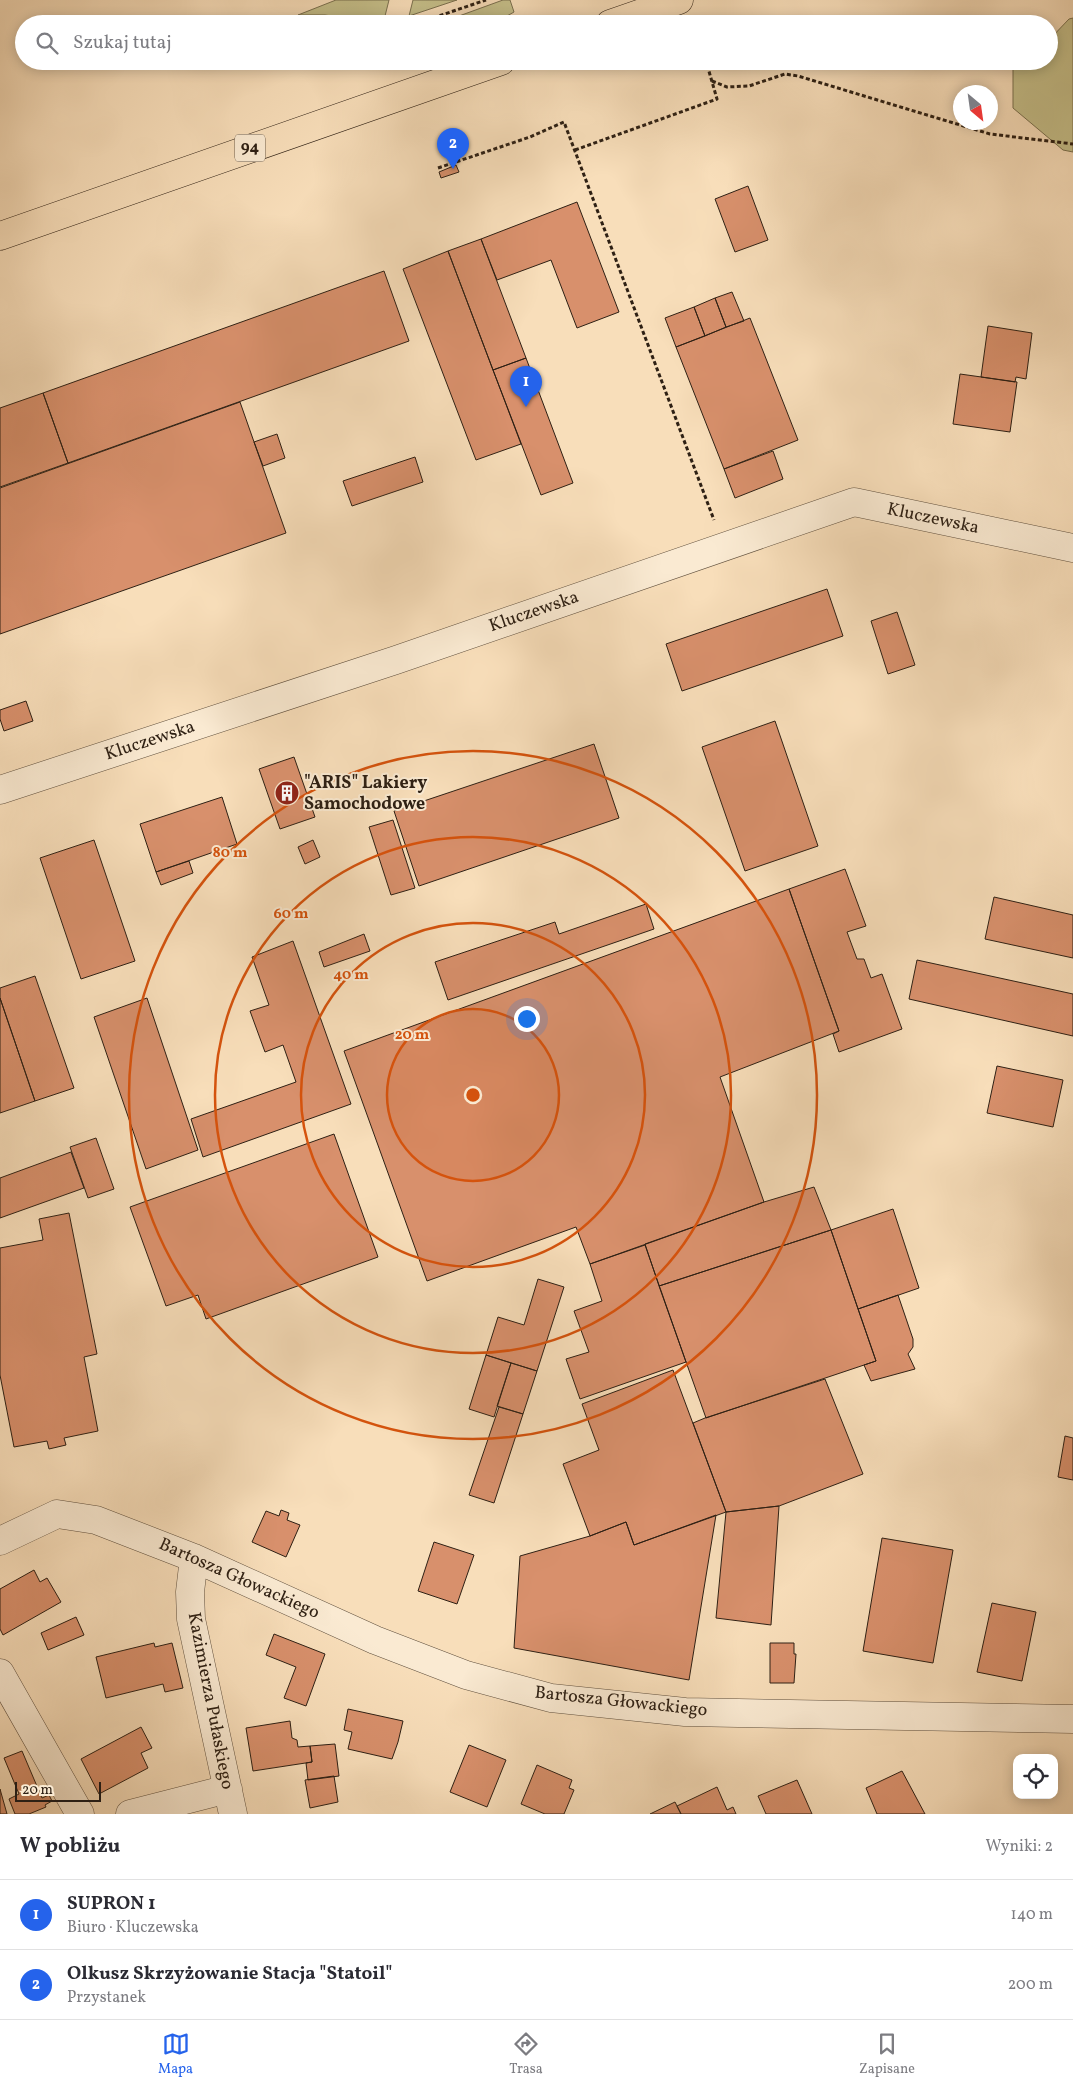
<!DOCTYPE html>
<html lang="pl">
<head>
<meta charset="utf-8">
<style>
	:root { --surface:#fff; --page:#f2f2f3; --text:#2b2b33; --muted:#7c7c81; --line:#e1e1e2; --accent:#2563eb }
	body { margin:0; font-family:Vollkorn,serif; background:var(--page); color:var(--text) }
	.controls { position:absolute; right:15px; bottom:15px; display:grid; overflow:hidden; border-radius:10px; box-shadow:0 2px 12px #0003 }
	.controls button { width:45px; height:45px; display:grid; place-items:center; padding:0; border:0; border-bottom:1px solid var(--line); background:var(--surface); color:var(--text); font:25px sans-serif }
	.compass { position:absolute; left:953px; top:85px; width:45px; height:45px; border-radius:50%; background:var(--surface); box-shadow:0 2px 12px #0003; rotate:151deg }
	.scale { position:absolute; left:15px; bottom:12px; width:86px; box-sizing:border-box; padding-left:5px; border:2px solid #2e2014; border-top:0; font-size:14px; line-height:18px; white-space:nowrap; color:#2e2014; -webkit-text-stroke:4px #faead2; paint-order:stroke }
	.you { position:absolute; left:526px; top:1018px; width:18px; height:18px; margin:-12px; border:4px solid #fff; border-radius:50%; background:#1a73e8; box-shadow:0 0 0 8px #1a73e833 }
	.badge { display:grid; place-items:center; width:32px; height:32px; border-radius:50%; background:var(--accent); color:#fff; font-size:16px; font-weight:700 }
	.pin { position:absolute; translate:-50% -41px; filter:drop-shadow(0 1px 2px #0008) }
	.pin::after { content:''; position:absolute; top:26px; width:18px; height:15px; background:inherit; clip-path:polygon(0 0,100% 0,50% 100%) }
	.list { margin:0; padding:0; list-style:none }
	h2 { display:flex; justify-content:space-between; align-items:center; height:65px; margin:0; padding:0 20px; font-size:21px }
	h2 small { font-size:16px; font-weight:400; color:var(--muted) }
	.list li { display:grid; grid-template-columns:32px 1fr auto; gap:15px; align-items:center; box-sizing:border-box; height:70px; padding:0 20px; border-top:1px solid var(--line) }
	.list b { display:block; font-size:19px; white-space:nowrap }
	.list p { margin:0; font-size:16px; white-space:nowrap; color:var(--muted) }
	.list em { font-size:16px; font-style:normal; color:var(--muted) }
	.icon { flex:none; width:28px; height:28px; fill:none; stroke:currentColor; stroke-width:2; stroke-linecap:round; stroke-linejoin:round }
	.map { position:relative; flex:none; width:1073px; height:1814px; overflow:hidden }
	.search { position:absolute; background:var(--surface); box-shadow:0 2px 12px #0003; left:15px; right:15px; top:15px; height:55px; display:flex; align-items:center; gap:12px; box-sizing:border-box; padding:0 18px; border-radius:28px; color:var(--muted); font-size:19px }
	.sheet { height:205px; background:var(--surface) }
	nav { display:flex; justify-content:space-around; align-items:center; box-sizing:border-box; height:70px; border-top:1px solid var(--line); background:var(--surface); font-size:14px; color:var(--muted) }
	nav a { display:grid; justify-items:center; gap:2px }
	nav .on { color:var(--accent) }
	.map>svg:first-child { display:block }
</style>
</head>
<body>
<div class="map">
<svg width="1073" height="1814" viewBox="0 0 1073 1814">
	<rect width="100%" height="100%" fill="#f8deba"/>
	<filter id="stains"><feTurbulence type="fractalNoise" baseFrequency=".004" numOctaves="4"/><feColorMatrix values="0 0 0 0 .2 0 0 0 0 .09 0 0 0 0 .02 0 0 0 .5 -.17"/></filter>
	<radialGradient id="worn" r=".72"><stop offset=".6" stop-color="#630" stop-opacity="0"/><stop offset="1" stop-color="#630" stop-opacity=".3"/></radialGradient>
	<path fill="#c5bf8a" stroke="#7a704f" d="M336 0H389L383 24 325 15H298Z
		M413 0H457L409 16Z
		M503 0H510L514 12 493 24H437Z
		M1073 18V152L1063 150 1013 108V61H1049V40L1069 19Z"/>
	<path fill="#d8906c" stroke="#2e2014" d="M456 165 459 172 441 178 439 172Z
		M748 186 768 240 735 252 715 199Z
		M577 202 619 312 577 328 551 260 497 280 481 239Z
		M481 239 526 358 493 370 448 251Z
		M448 251 521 444 476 460 403 269Z
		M384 271 409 341 68 463 43 393Z
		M732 292 744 321 726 327 715 298Z
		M715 298 726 327 705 336 694 307Z
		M694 307 705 336 676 347 665 318Z
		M750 318 798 440 724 469 676 347Z
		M988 326 1032 333 1026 379 1016 377 1015 382 981 377Z
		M526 358 573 483 541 495 493 370Z
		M960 374 1017 382 1010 432 953 424Z
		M43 393 68 463 0 487V408Z
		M240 402 286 533 0 634V488Z
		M277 434 285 458 263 466 254 442Z
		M773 451 783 479 735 498 724 469Z
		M415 457 423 482 352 506 343 481Z
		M827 589 843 636 682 691 666 644Z
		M897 612 915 665 888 674 871 621Z
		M26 701 33 721 4 731 0 719V710Z
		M775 721 818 846 745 871 702 747Z
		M594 744 619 818 419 886 394 811Z
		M294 757 315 817 280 829 259 769Z
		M222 797 237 844 156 872 140 824Z
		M393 820 415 888 391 895 369 827Z
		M94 840 135 961 81 979 40 858Z
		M313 840 320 857 305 864 298 847Z
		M189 861 193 873 161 885 156 872Z
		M845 869 866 926 847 932 857 959H864L871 978 882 974 902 1029 839 1052 833 1034 839 1031 789 889Z
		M789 889 839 1031 720 1077 764 1202 590 1264 576 1227 427 1281 344 1051Z
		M994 897 1073 915V958L985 939Z
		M646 904 654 929 448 1000 435 962 555 922 559 934Z
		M364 934 370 951 324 967 319 952Z
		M293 941 351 1104 203 1157 191 1119 296 1082 283 1045 265 1052 250 1011 269 1005 252 957Z
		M917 960 1073 994V1036L909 999Z
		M35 976 74 1088 35 1101 0 998V988Z
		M0 998 35 1101 0 1113Z
		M147 998 198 1150 146 1169 94 1017Z
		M997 1066 1063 1080 1053 1127 987 1113Z
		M334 1134 378 1257 206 1319 198 1295 166 1306 130 1207Z
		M96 1138 114 1189 88 1198 70 1147Z
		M71 1152 84 1188 0 1218V1178Z
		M814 1187 831 1230 659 1286 645 1244 764 1202Z
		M893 1209 919 1288 858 1309 831 1230Z
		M69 1213 97 1354 84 1357 98 1431 64 1438 66 1445 49 1449 47 1441 14 1447 0 1375V1248L43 1240 39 1219Z
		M831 1230 876 1361 706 1418 659 1286Z
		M645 1245 686 1362 580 1399 566 1359 589 1352 574 1311 602 1301 590 1264Z
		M538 1279 564 1287 537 1371 486 1355 498 1317 524 1325Z
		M898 1295 913 1339V1347L908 1354 915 1369 871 1381 864 1365 876 1361 858 1309Z
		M486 1355 511 1363 494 1417 469 1409Z
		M511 1363 537 1371 523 1414 497 1406Z
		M673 1370 726 1512 634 1545 626 1522 590 1536 563 1464 599 1450 582 1404Z
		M825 1379 863 1474 779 1506 726 1512 693 1423 705 1418Z
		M499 1407 523 1414 494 1503 469 1495Z
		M1065 1436 1073 1438V1480L1058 1477Z
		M779 1506 771 1625 716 1618 726 1512Z
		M281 1510 289 1513 287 1520 300 1525 286 1557 252 1542 266 1511 279 1516Z
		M716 1515 689 1680 514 1648 520 1556 590 1536 626 1522 634 1545Z
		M882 1538 953 1550 933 1663 863 1651Z
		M434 1542 474 1555 457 1604 418 1591Z
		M34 1570 40 1582 47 1578 61 1602 3 1635 0 1629V1589Z
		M992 1603 1036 1612 1022 1681 977 1672Z
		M76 1617 84 1635 48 1650 41 1633Z
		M274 1634 325 1654 306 1706 284 1698 296 1667 266 1655Z
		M154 1643 155 1647 172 1643 183 1688 165 1692 163 1684 106 1698 96 1657Z
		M770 1643H794V1654H796L794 1683H770Z
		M348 1709 403 1721 398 1742 392 1759 348 1749 352 1732 344 1730Z
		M290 1721 292 1738 297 1740 298 1747 310 1746 312 1762 253 1771 246 1728Z
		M141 1727 152 1748 141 1753 148 1768 99 1794 81 1759Z
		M335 1744 339 1776 308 1780 306 1763 312 1762 310 1746Z
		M469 1745 506 1760 487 1807 450 1792Z
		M22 1751 42 1798 49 1795 52 1801 45 1805 46 1807 29 1814H15L9 1799 19 1794 4 1758Z
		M537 1765 572 1780 569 1788 574 1790 564 1814H545L521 1804Z
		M902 1771 925 1814H877L866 1788Z
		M334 1776 338 1802 310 1808 305 1780Z
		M797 1780 812 1814H766L758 1796Z
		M717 1787 727 1810 733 1807 736 1814H681L677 1806Z
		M0 1789 7 1814H0Z
		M675 1802 681 1814H650Z"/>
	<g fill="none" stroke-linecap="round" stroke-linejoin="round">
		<defs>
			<path id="minor" d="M0 790 396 660 854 502 1073 548
				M0 1541 57 1514 96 1520 194 1558 375 1640 466 1675 551 1698 685 1712 1073 1719
				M194 1558 190 1592 191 1619 233 1814
				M0 1673 80 1814
				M130 1814 228 1789"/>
			<path id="major" d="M610 24 679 0
				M0 236 501 61"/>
		</defs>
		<use href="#minor" stroke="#60503e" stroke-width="29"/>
		<use href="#major" stroke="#2e2014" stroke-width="29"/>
		<path stroke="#2e2014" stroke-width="3" stroke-dasharray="4 2.5" stroke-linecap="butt" d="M415 24 486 0
			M712 81 727 87 749 86 785 74 798 76 990 134 1073 144
			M575 150 717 99 706 61
			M438 168 530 137 564 122 714 520"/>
		<use href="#minor" stroke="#faead2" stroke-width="28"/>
		<use href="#major" stroke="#f8deba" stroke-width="28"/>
	</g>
	<circle cx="473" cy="1095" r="86" fill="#d5530d" fill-opacity=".12"/>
	<g fill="none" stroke="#d5530d" stroke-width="2.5">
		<circle cx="473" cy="1095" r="86"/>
		<circle cx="473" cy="1095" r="172"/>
		<circle cx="473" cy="1095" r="258"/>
		<circle cx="473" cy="1095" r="344"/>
	</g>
	<defs>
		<symbol id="building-disc" viewBox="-11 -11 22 22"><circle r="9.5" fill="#8f2418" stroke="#faead2"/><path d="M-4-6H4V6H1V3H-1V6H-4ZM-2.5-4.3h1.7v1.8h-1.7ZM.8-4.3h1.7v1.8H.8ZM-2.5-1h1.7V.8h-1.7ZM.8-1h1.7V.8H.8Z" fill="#fff"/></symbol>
	</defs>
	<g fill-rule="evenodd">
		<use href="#building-disc" x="273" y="779" width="28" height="28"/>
	</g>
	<g text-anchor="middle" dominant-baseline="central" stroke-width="4" stroke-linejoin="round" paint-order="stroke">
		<rect fill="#faead2" stroke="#6b5d4d" stroke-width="1" x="235" y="134.5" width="30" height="27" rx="4"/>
		<g font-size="16" font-weight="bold" fill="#2e2014">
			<text x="250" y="148">94</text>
		</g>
		<g font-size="18" fill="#2e2014" stroke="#faead2">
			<text transform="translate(933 519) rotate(12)">Kluczewska</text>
			<text transform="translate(534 612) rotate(-19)">Kluczewska</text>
			<text transform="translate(150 741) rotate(-18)">Kluczewska</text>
			<text transform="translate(239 1579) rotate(24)">Bartosza Głowackiego</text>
			<text transform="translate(210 1701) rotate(79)">Kazimierza Pułaskiego</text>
			<text transform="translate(621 1702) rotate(6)">Bartosza Głowackiego</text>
		</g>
		<g font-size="18" font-weight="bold" fill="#2e2014" stroke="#faead2" text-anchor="start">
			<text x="304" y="783">"ARIS" Lakiery<tspan x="304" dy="21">Samochodowe</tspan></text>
		</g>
	</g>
	<circle cx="473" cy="1095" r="8" fill="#d5530d" stroke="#faead2" stroke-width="2.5"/>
	<g font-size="15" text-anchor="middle" font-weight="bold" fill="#d5530d" stroke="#faead2" stroke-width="4" stroke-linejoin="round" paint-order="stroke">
		<text x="230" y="857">80 m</text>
		<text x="291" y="918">60 m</text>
		<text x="351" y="979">40 m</text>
		<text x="412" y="1039">20 m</text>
	</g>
	<rect width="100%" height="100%" filter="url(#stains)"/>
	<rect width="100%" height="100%" fill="url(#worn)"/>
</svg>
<div class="controls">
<button><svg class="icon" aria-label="locate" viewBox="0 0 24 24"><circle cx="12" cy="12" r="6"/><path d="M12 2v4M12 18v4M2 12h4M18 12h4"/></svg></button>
</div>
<svg class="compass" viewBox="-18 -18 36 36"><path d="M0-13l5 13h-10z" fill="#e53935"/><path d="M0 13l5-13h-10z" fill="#7c7c81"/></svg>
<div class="scale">20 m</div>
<div class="you"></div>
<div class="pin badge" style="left:526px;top:407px">1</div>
<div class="pin badge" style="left:453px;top:169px">2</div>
<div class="search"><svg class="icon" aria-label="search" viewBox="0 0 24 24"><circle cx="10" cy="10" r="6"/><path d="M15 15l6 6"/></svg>Szukaj tutaj</div>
</div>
<section class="sheet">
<h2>W pobliżu<small>Wyniki: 2</small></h2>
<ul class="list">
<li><span class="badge">1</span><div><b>SUPRON 1</b><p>Biuro · Kluczewska</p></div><em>140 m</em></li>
<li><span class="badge">2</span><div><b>Olkusz Skrzyżowanie Stacja &quot;Statoil&quot;</b><p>Przystanek</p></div><em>200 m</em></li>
</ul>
</section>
<nav>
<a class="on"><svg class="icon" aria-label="map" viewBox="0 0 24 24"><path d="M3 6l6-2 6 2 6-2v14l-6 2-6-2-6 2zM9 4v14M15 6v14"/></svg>Mapa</a>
<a><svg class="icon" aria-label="directions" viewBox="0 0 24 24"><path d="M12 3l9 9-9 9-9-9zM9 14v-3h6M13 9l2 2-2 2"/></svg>Trasa</a>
<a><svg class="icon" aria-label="saved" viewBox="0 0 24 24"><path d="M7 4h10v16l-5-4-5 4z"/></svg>Zapisane</a>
</nav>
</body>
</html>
